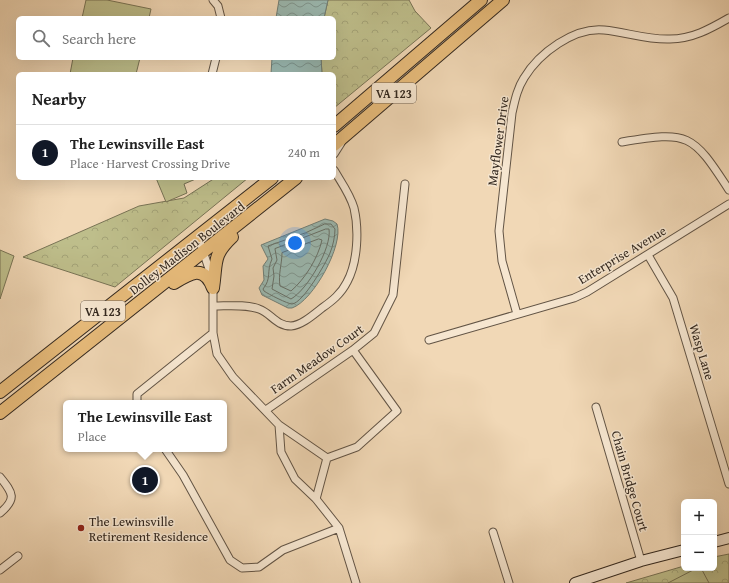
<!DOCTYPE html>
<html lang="en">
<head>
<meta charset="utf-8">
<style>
	:root { --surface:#fff; --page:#f2f2f2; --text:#222; --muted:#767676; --line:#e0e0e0; --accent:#111827 }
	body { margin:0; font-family:"Gentium Book Plus",serif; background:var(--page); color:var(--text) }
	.controls { position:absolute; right:12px; bottom:12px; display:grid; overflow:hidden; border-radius:6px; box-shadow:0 4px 16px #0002 }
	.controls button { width:36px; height:36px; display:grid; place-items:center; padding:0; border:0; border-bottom:1px solid var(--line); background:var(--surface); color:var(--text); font:20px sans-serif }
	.you { position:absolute; left:295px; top:243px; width:14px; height:14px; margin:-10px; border:3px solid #fff; border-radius:50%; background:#1a73e8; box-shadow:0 0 0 6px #1a73e833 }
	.badge { display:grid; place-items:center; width:26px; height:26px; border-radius:50%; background:var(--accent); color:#fff; font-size:13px; font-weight:700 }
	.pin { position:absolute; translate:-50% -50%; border:2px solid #fff; box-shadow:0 1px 4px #0006 }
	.popup { position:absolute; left:63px; top:400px; width:164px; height:52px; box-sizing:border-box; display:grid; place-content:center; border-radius:6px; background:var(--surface); filter:drop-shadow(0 1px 3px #0005); font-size:13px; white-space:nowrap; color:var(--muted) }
	.popup b { font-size:15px; color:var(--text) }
	.popup::after { content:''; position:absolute; left:50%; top:100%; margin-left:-8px; border:8px solid transparent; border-top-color:var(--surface) }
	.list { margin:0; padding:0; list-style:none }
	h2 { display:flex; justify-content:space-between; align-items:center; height:52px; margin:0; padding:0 16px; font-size:17px }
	h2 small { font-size:13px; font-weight:400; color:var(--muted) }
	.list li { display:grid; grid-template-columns:26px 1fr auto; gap:12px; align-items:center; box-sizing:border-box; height:56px; padding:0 16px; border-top:1px solid var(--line) }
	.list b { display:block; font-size:15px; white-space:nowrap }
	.list p { margin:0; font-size:13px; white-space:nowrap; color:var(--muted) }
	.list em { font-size:13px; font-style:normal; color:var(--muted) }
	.icon { flex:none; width:22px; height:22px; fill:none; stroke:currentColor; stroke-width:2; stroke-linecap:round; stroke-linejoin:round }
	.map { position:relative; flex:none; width:729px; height:583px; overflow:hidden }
	.search { position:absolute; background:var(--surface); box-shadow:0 4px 16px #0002; left:16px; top:16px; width:320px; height:44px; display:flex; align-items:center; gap:10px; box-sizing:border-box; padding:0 14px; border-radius:6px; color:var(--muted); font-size:15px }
	.panel { position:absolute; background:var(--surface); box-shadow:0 4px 16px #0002; left:16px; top:72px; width:320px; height:108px; border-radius:6px }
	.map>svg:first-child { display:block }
</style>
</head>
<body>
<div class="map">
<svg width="729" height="583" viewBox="0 0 729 583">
	<defs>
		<pattern id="forest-crowns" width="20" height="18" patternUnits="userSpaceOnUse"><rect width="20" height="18" fill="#bebe8b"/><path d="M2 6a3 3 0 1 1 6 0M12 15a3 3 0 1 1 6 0" fill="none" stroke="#a4a378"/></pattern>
		<pattern id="water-waves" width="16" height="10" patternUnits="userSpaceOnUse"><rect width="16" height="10" fill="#9bb9b1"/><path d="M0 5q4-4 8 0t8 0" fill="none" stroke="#7f968f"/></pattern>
	</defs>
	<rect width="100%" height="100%" fill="#f1d8b6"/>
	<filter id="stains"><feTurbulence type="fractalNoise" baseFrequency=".005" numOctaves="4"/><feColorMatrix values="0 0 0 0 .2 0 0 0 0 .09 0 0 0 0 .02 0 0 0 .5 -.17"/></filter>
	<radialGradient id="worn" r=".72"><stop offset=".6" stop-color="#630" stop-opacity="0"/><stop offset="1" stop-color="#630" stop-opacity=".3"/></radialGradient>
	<path fill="url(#forest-crowns)" stroke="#787355" d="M328 0H409L415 11 431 28 334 108V74H322L321 58H334V18H324Z
		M215 178H248L115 287 23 257 139 206 184 198Z
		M729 554V583H626L684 566V568H714V557Z"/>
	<path fill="#bebe8b" stroke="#787355" d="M86 0H107L151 9 149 18H82Z
		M73 58H140L136 74H70Z
		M156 178H198L184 184 187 193 166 202Z
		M0 250 14 256 0 299Z
		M697 568H701L709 583H668Z"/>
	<path fill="url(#water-waves)" stroke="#717f77" d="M279 0H328L324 18H276Z
		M272 58H321L322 74H271Z
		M325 219 333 221 337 224C344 245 313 301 292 308H288L262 295 259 288 264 280 263 266 268 259 261 245Z"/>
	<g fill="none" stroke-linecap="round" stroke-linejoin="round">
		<path stroke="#677068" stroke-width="1" d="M325 224H331L335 229C335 236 333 246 330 253 326 263 303 303 292 304 288 304 268 294 264 291L263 289C272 278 266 272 272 259L268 246 305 233Z
			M326 229H329C332 248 307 290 291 299L272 289 274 276 273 268 277 260 275 249Z
			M319 239 322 240C318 258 305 279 291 291L280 286C278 275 282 264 282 253Z"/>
		<defs>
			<path id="minor" d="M213 0 218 6 221 18
				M212 74 216 58
				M622 142C689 131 692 133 729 190
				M334 154 341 143
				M198 236 211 275 213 288V333L217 354 233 377 279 425 281 452 295 479 316 499 339 528 356 583
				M648 255 673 298 729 484
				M214 306C228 306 246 304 259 309 271 313 276 326 291 326 302 325 313 315 322 308 332 301 341 294 347 282 358 262 359 229 354 208 350 194 341 182 334 170
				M517 314 502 261 499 231 512 113C515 100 517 89 524 78 539 53 574 27 604 30 626 32 647 40 670 39 692 39 710 29 729 18
				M429 340 574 298 587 292 729 204
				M137 403V394L213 333
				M596 407 641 561
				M266 410 353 350 374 333 393 295 405 184
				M279 425 327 458 316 499
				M165 449 183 475 230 560 242 568 259 567 283 550 339 528
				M327 458 357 447 397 411 353 350
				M0 477C13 493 17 499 0 513
				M493 532 509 583
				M0 570 18 556"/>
			<path id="secondary" d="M714 542 729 538
				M575 583 641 561 684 550"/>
			<path id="primary" d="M334 126 481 0
				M334 145 503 0
				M174 283C190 273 204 264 213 288
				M213 288C217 262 212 256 232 237
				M0 392 272 178
				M0 413 296 178"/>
		</defs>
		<use href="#minor" stroke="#625445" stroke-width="9"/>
		<use href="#secondary" stroke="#33281f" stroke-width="12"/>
		<use href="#primary" stroke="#33281f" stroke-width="14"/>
		<use href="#minor" stroke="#f6e6d0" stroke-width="7"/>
		<use href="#secondary" stroke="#f6e6d0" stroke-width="10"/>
		<use href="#primary" stroke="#e8bc7b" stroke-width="12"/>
	</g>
	<circle fill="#8f2418" stroke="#f6e6d0" stroke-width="1.5" cx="81" cy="528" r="4"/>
	<g text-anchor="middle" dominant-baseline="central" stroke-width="3" stroke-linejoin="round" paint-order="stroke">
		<g fill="#f6e6d0" stroke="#6e6154" stroke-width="1">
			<rect x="372" y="83" width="44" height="20" rx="3"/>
			<rect x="81" y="301" width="44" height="20" rx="3"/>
		</g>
		<g font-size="12" font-weight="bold" fill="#33281f">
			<text x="394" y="93">VA 123</text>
			<text x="103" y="311">VA 123</text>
		</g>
		<g font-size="13" fill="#33281f" stroke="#f6e6d0">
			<text transform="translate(498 141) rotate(-82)">Mayflower Drive</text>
			<text transform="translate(187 248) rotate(-38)">Dolley Madison Boulevard</text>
			<text transform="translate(622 255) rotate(-31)">Enterprise Avenue</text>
			<text transform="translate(702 352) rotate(73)">Wasp Lane</text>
			<text transform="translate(317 359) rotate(-35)">Farm Meadow Court</text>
			<text transform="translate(630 481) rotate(74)">Chain Bridge Court</text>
		</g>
		<g font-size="13" fill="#33281f" stroke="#f6e6d0" text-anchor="start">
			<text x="89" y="521">The Lewinsville<tspan x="89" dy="15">Retirement Residence</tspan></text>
		</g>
	</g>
	<rect width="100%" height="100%" filter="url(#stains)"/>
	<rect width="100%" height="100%" fill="url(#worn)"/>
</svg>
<div class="controls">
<button>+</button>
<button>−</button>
</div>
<div class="you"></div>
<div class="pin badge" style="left:145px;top:480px">1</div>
<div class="popup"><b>The Lewinsville East</b>Place</div>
<div class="search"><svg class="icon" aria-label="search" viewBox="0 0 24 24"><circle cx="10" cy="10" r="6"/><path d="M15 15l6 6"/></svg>Search here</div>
<section class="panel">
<h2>Nearby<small></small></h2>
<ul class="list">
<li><span class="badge">1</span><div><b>The Lewinsville East</b><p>Place · Harvest Crossing Drive</p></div><em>240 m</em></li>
</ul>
</section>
</div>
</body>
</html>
